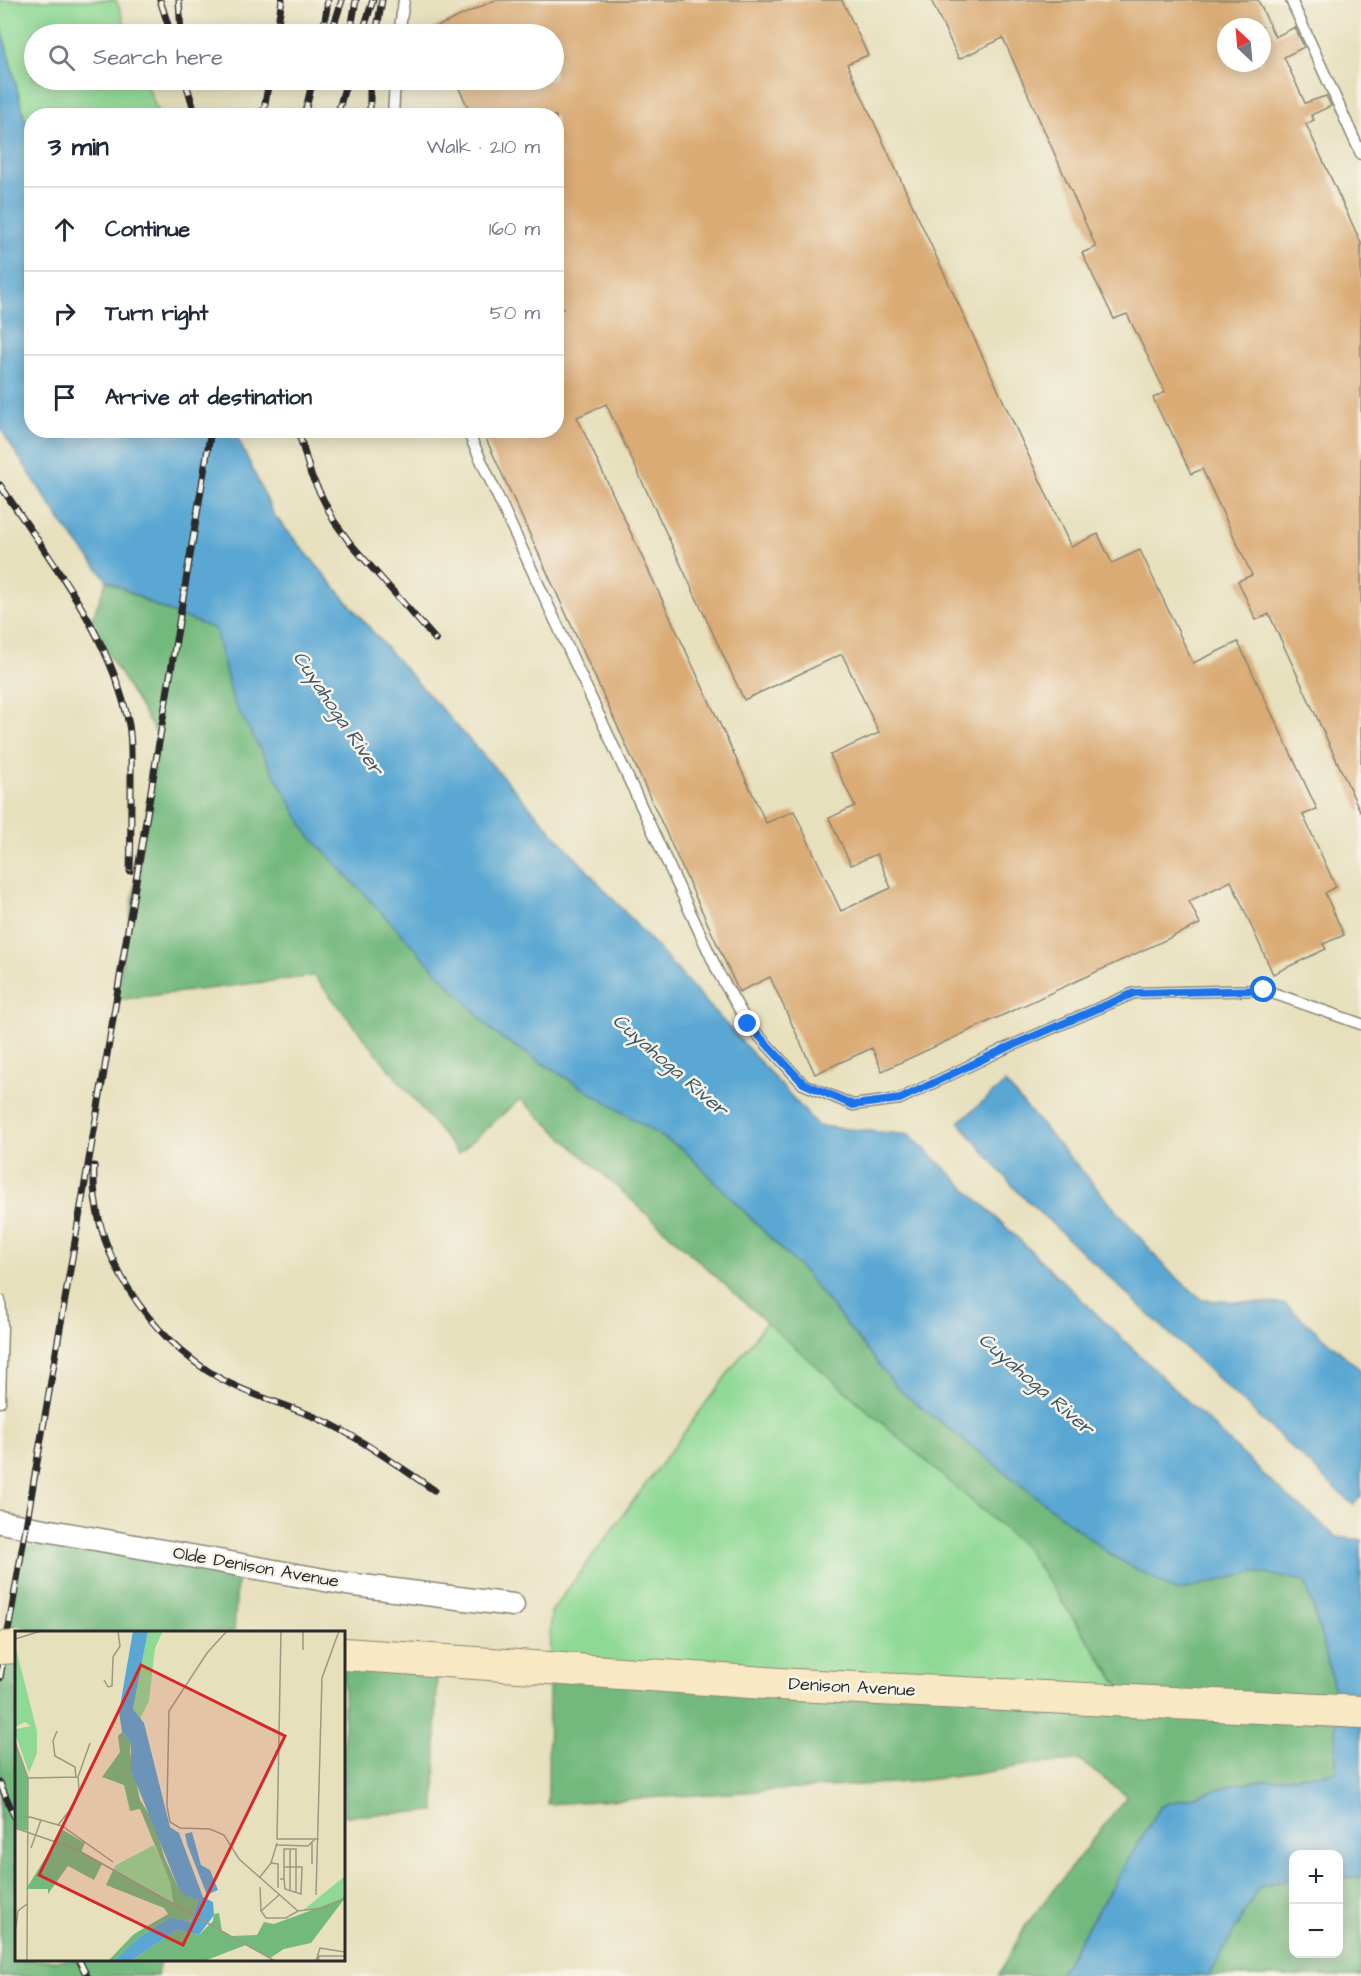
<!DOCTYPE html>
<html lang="en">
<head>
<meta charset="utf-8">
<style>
	:root { --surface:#fff; --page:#f2f2f3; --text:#1f2937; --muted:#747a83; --line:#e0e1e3 }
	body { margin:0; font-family:"Architects Daughter",sans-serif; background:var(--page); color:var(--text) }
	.controls { position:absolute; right:18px; bottom:18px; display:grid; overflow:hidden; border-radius:12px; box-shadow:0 3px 15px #0003 }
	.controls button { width:54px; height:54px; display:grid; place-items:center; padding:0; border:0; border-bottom:2px solid var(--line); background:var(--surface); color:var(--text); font:30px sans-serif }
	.compass { position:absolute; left:1217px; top:18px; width:54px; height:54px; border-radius:50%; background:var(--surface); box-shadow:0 3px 15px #0003; rotate:334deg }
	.stop { position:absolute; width:18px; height:18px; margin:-14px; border:4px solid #1a73e8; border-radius:50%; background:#fff }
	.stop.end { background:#1a73e8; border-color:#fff; box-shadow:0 2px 6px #0008 }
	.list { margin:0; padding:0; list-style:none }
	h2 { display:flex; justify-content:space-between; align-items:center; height:78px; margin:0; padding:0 24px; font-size:26px }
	h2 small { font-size:20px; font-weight:400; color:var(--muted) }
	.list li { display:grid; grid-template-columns:39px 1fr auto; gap:18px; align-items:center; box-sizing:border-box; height:84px; padding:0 24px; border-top:2px solid var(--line) }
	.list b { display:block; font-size:22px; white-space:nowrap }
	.list em { font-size:20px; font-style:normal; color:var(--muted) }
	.icon { flex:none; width:33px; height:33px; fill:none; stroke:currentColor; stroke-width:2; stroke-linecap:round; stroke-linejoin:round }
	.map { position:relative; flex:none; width:1361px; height:1976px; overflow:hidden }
	.search { position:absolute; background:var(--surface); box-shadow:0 3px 15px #0003; left:24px; top:24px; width:540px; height:66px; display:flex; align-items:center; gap:15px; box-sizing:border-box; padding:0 21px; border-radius:33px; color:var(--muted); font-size:22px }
	.panel { position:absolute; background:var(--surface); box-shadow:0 3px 15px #0003; left:24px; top:108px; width:540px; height:330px; border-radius:24px }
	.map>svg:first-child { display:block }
</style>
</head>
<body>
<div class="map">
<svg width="1361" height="1976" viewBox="0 0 1361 1976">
	<rect width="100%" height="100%" fill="#f7f3e8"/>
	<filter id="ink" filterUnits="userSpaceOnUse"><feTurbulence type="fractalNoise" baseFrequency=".0167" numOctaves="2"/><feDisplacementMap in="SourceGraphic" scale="12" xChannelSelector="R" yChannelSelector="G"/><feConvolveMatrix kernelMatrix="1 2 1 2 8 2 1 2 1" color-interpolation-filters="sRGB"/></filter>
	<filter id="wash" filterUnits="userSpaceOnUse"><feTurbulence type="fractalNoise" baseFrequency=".008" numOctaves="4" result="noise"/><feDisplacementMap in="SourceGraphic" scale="24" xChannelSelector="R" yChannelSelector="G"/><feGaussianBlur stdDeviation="1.35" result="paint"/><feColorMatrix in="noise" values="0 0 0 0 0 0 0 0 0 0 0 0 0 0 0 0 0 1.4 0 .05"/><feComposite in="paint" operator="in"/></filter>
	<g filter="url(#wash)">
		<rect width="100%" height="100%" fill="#e7e0bd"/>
		<path fill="#8fd995" stroke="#5d8260" stroke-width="1.5" d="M0 0H116L129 34H34V80H145L159 115 32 116 31 143 0 22Z
			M766 1322 1025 1547 1129 1701 549 1668 551 1612Z"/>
		<path fill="#73b97e" stroke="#4f7254" stroke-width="1.5" d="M107 580 160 608 215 629 233 701 495 1034 684 1150 805 1273 899 1390 1111 1555 1176 1591 1255 1572 1305 1580 1323 1642 1336 1697V1772L1235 1784 1161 1806 1058 1976H998L1026 1925 1127 1796 1080 1761 1033 1764 975 1774 908 1782 548 1804 549 1668 1129 1700 1025 1547 766 1322 520 1099 458 1154 314 976 116 1000 159 738 90 624Z
			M41 1546 238 1564 234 1632H16V1960H160L157 1976H0V1678L22 1548Z
			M344 1654 437 1661 435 1811 344 1816Z
			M1339 1877H1361V1976H1209L1259 1887 1293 1879 1294 1954H1338Z"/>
		<path fill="#5aa7d3" stroke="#42697f" stroke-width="1.5" d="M0 22 31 143 32 430 235 432 274 515 390 652 818 1126 910 1135 1281 1491 1337 1537 1361 1540V1877H1339L1338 1854H1294L1293 1879 1259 1887 1209 1976H1058L1161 1806 1235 1784 1336 1772V1697L1323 1642 1305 1581 1255 1572 1176 1591 1111 1555 899 1390 805 1273 684 1150 495 1034 308 834 233 701 215 629 160 608 107 580 64 526 5 436 0 425Z
			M1005 1083 1170 1272 1203 1300 1285 1304 1361 1370V1496L1353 1505 1017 1191 959 1122Z"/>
		<g id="blocks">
			<path fill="#daab75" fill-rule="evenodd" d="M495 0H842L868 55 847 64 1071 547 1098 534 1112 563 1140 550 1193 663 1238 642 1317 809 1303 815 1336 887 1325 893 1344 935 1323 944 1326 949 1273 974 1231 881 1189 901 1200 924 882 1071 872 1048 815 1074 770 977 739 992 482 430H556V312L563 309 556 296V116H472L455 80H554V34H421ZM606 404 744 700 842 654 879 733 830 755 855 806 829 818 851 865 877 854 891 888 841 911 794 811 766 823 577 417Z
				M931 0H1258L1275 37 1295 27 1304 47 1284 57 1305 103 1326 96 1331 106 1311 115 1314 120 1306 124 1361 243V813L1269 614 1256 620 1238 581 1252 575 1202 469 1191 474 1168 425H1166L1153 398 1165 392 1127 314 1114 319 1082 253 1096 247 1003 38 959 59ZM1226 27H1262V63H1226Z"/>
		</g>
	</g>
	<g filter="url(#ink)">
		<use href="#blocks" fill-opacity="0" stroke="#898674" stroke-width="1.5"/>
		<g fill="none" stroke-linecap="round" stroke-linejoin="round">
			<defs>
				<path id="service" d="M1291 0 1361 154
					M399 34 404 0
					M393 116 395 80
					M467 430 719 974 748 1024 803 1084 853 1105 900 1099 1004 1049 1134 993 1264 990 1361 1024
					M0 1300 2 1326 0 1402"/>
				<path id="minor" d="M0 1522 347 1584 513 1605"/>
				<path id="secondary" d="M344 1654 795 1685 1361 1712"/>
			</defs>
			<use href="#service" stroke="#898674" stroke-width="13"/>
			<use href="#minor" stroke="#898674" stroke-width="25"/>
			<use href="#secondary" stroke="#898674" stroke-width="34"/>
			<use href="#service" stroke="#fff" stroke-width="10"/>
			<use href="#minor" stroke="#fff" stroke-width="22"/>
			<use href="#secondary" stroke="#f8e8c3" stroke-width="32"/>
			<defs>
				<path id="rail" d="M160 0 171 34
					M179 0 181 34
					M276 34 282 0
					M323 34 328 0
					M331 34 342 0
					M350 34 356 0
					M362 34 373 0
					M376 34 382 0
					M185 80 196 116
					M263 116 269 80
					M304 116 313 80
					M337 116 347 80
					M370 116V80
					M298 430 311 475 334 521 350 543 436 640
					M0 485C50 560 111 635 129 725 132 742 131 762 131 779 131 810 131 840 130 871
					M94 1166C90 1251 148 1338 221 1379 257 1399 298 1407 334 1426 369 1444 401 1468 434 1490
					M0 1678 109 1043 211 430
					M0 1783 16 1820
					M79 1960 87 1976"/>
			</defs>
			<use href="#rail" stroke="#2b2b2b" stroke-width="7"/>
			<use href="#rail" stroke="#f7f3e8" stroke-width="4.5" stroke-dasharray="14" stroke-linecap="butt"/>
			<defs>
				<path id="secondary-bridge" d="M0 1648 16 1647"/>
			</defs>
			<use href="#secondary-bridge" stroke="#898674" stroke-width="34" stroke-linecap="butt"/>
			<use href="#secondary-bridge" stroke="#f8e8c3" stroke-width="32"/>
		</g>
	</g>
	<g fill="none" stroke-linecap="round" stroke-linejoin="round" filter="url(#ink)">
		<path stroke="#1a73e8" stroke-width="8" d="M748 1024 803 1083 853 1105 900 1099 1004 1049 1134 993 1264 990"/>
	</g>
	<g text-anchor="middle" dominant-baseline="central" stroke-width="5" stroke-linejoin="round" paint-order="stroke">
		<g font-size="18" fill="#2b2b2b" stroke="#f7f3e8">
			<text transform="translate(256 1567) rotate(10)">Olde Denison Avenue</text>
			<text transform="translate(852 1687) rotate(3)">Denison Avenue</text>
		</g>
		<g font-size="20" font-style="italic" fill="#3b5666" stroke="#f7f3e8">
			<text transform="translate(338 713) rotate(56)">Cuyahoga River</text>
			<text transform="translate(670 1065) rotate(41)">Cuyahoga River</text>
			<text transform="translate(1036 1384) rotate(41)">Cuyahoga River</text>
		</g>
	</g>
	<g transform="translate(15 1631)">
		<rect width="330" height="330" fill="#e7e0bd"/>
		<path d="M133 0H148L140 17 134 70 125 88 118 78ZM0 14 22 100V122L14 142 0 102 1 98 16 95 10 91 0 96ZM139 214 155 251 158 273 98 239 101 234ZM330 245V267L307 277 287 280Z" fill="#8fd995"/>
		<path d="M107 101 116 112 115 121 125 169 139 191 150 228 163 256 183 269 176 291 156 286 124 306 99 330H93L119 303 153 283 149 277 91 254 98 239 158 272 155 251 125 178 115 180 109 154 87 146 105 121 103 105ZM0 111 13 147V200L0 197ZM48 199 70 212 66 221 87 233 79 249 53 235 33 263V258H11ZM330 267 296 312 269 318 255 327 231 314 189 330H116L162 299 184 304 198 290 199 283 204 282 207 300 216 305 242 304 249 291 259 293Z" fill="#73b97e"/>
		<path d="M118 0H133L118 78 129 92 155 196 164 202 188 266 198 271 199 284 184 304 162 299 116 330H99L124 306 156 286 176 291 183 269 169 264 163 256 116 139V112L107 101 104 81ZM177 201 186 234 195 239 203 259 192 264 172 213 170 203Z" fill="#5aa7d3"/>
		<path fill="none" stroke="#9c9883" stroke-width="1.5" d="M212 0 192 22 154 80 152 175 155 191 165 197 195 198 209 204 224 228 283 280 307 277 330 267M266 0 262 208H304M288 0V19M0 8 26 0M89 49 93 56 97 55 98 26 105 15 103 0M42 100 38 110 40 125 60 136 61 147M0 111 13 147 12 330M63 146 75 112M13 147 63 146M0 187 15 186 47 195 98 231M43 194 58 175 64 158 63 146M0 197 61 218 260 330M262 214 293 215 300 208M16 217 26 189M256 232 262 212M297 233V212M245 246 256 232 263 233V257M265 248H269L270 258 286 263 287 236H269M269 248V218H275M245 256 246 280M275 260V218H281V261M264 264 246 280 251 287H271L283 280M301 264 307 47 324 0M0 302 3 280 12 273M301 330 305 317 330 321M303 330 304 325H330"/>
		<path fill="#d62828" fill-opacity="0.15" stroke="#d62828" stroke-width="3" d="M126 34 270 105 168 314 24 244Z"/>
		<rect width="330" height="330" fill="none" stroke="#2b2b2b" stroke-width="3"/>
	</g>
</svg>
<div class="controls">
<button>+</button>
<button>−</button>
</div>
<svg class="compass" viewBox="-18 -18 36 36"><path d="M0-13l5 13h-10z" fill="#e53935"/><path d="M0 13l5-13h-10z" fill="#747a83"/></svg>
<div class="stop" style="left:1264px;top:990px"></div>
<div class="stop end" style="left:748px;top:1024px"></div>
<div class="search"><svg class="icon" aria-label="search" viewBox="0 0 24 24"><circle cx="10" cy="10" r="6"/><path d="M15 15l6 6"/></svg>Search here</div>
<section class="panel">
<h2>3 min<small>Walk · 210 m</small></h2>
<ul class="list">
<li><svg class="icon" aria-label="ahead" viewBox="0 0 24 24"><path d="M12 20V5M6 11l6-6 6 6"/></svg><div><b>Continue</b></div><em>160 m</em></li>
<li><svg class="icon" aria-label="right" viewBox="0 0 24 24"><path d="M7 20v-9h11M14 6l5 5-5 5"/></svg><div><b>Turn right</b></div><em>50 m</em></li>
<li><svg class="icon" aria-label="arrive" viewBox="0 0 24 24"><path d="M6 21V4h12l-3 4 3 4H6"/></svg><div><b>Arrive at destination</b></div></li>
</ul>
</section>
</div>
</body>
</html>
